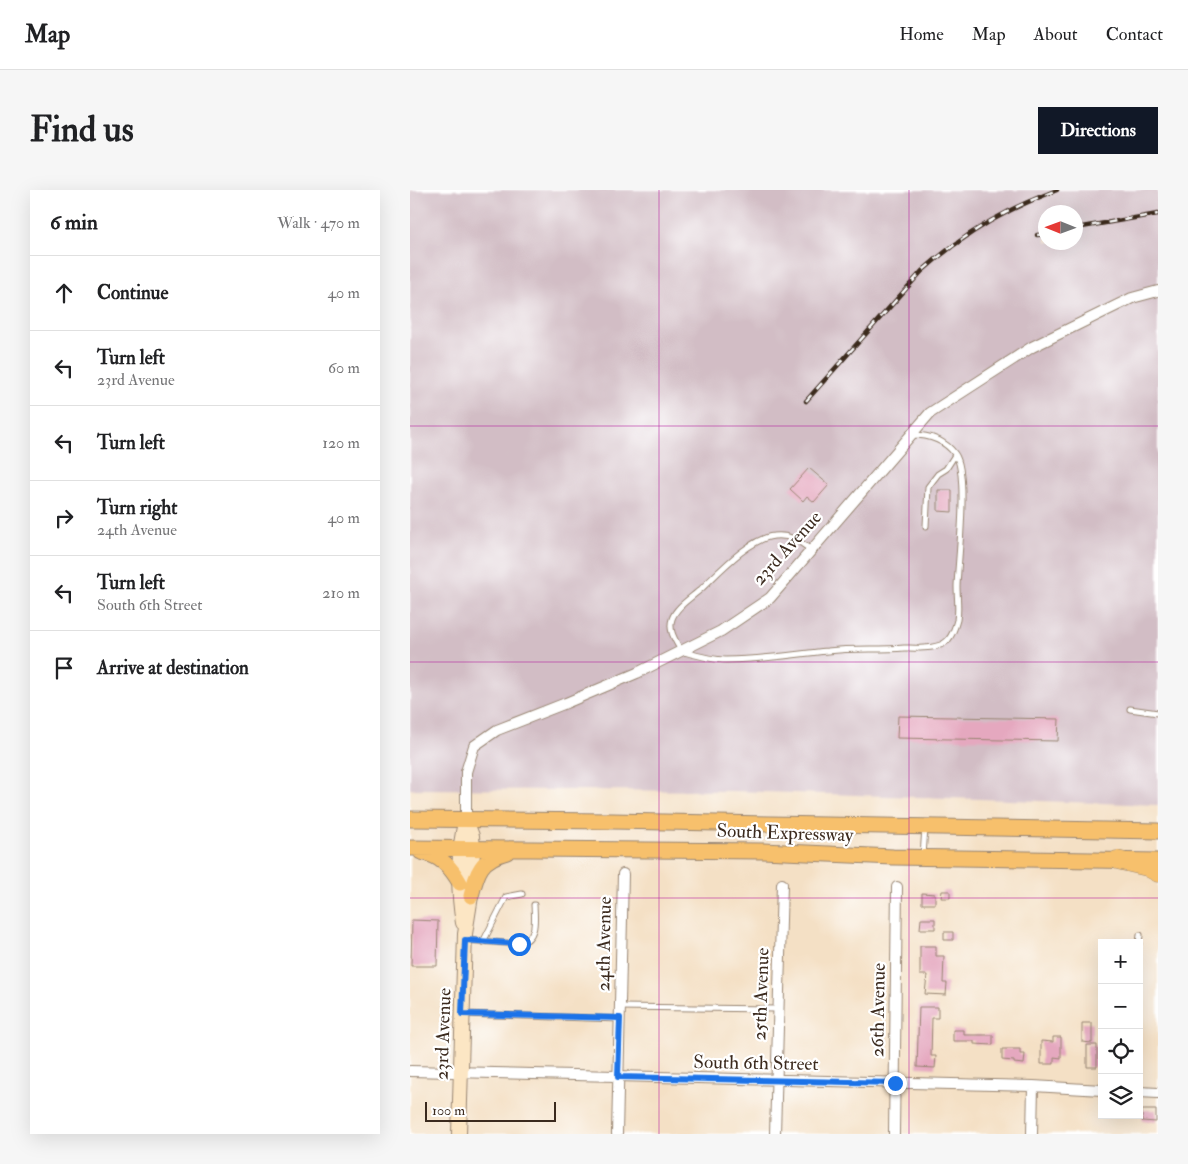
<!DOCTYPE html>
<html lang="en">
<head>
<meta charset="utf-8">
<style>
	:root { --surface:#fff; --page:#f6f6f6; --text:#202124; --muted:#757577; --line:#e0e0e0; --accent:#111827 }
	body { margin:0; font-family:"IM FELL Double Pica",serif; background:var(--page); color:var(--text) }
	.controls { position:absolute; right:15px; bottom:15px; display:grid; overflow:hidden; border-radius:0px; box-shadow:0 5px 20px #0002 }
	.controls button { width:45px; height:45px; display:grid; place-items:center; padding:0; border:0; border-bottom:1px solid var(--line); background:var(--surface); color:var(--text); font:25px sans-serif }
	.compass { position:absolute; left:628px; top:15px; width:45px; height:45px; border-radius:50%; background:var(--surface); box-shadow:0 5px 20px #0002; rotate:271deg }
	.scale { position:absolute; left:15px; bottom:12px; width:131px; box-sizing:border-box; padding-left:5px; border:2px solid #3b2a1e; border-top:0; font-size:14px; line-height:18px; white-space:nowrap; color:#3b2a1e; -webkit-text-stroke:4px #fff; paint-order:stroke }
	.stop { position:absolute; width:15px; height:15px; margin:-11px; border:4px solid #1a73e8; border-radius:50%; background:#fff }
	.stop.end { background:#1a73e8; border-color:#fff; box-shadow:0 1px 5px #0008 }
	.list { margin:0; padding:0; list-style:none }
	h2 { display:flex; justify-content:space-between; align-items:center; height:65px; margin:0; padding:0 20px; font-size:21px }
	h2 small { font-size:16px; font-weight:400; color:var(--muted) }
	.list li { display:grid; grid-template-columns:32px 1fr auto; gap:15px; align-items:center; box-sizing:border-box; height:75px; padding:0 20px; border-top:1px solid var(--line) }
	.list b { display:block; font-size:19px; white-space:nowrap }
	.list p { margin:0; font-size:16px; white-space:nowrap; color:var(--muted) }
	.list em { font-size:16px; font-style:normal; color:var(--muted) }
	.icon { flex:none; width:28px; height:28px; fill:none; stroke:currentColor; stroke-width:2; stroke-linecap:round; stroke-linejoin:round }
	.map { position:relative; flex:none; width:748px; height:944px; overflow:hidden; border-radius:0px }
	header { display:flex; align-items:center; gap:30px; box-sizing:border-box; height:70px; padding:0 25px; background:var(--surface); border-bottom:1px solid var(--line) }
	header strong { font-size:24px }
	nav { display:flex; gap:28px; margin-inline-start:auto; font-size:18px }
	.intro { display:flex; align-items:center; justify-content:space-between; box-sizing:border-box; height:120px; padding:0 30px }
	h1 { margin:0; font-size:35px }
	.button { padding:12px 22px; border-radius:0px; background:var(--accent); color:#fff; font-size:18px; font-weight:700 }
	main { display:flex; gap:30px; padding:0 30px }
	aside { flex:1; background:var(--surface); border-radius:0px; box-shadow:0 5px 20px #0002 }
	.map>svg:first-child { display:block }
</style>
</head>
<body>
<header>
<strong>Map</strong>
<nav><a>Home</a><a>Map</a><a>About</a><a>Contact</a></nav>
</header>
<div class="intro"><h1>Find us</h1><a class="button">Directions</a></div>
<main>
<aside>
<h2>6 min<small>Walk · 470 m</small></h2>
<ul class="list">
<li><svg class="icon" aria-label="ahead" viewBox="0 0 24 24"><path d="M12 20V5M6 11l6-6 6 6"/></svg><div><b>Continue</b></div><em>40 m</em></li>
<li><svg class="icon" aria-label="left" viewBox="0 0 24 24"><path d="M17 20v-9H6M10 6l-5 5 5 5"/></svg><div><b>Turn left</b><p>23rd Avenue</p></div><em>60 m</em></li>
<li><svg class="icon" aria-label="left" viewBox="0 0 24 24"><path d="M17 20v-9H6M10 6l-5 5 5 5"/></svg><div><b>Turn left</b></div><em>120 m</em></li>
<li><svg class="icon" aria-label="right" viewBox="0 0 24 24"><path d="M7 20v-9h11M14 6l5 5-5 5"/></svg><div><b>Turn right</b><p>24th Avenue</p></div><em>40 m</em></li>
<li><svg class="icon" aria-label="left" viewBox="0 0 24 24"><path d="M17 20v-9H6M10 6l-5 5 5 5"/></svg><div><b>Turn left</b><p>South 6th Street</p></div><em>210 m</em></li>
<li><svg class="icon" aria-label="arrive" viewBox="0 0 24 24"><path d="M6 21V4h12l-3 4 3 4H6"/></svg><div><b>Arrive at destination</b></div></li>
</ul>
</aside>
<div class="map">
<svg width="748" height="944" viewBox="0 0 748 944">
	<rect width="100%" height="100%" fill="#fff"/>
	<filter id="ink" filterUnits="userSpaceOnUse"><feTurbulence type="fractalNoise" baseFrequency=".02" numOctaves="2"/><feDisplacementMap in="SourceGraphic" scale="10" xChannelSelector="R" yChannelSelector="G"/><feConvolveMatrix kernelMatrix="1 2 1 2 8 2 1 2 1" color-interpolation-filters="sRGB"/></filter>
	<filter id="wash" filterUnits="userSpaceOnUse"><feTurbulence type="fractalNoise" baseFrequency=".0096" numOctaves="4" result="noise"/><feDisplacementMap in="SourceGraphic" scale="20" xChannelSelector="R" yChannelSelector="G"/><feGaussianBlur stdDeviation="1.12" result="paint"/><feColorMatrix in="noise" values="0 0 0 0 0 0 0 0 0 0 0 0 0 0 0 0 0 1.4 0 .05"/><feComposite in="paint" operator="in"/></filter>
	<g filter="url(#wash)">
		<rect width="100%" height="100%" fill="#f4e0c5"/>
		<path fill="#d2bdc5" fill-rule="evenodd" d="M0 0H748V615L324 601 0 599ZM636 22H666V52H636Z"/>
		<g id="blocks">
			<path fill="#e5a8bf" d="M399 278 419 295 404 312 397 306 393 311 380 299Z
				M528 300H542V322L528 321Z
				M488 526 649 529 648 551 487 548Z
				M532 701H540V708H531Z
				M512 703 525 704V714H512Z
				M511 729H525V739H510Z
				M2 730 28 731 27 776H1Z
				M534 742H543V750H534Z
				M510 756H526V766H534L533 793H537L536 805 515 804 517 785H510Z
				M509 817H528V828H522L521 866H526L525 878 507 877Z
				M672 833H682V853L672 852Z
				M543 840H554V845H583V855L564 854V851H543Z
				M643 847H651V868L644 867V874H631V851L643 852Z
				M677 855H687V877H677Z
				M592 859H610V864H615L614 874 604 873V871L592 870Z
				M732 920H746V932L732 931Z"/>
		</g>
	</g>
	<g filter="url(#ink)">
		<use href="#blocks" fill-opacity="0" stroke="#988572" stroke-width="1"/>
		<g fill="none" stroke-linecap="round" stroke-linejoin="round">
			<defs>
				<path id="service" d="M516 336 518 297 528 284 536 279 545 265
					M401 360C389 351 380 344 364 346 340 348 308 383 291 399 281 408 266 417 262 429 258 441 266 451 271 461 285 465 301 470 316 470 350 470 384 464 418 461 443 458 469 460 494 458 506 458 529 460 538 450 543 444 545 438 547 430 549 419 547 407 547 396 548 369 559 283 545 264 534 249 519 245 502 245
					M720 519 748 523
					M513 666 515 637
					M55 750 109 754C127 748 125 732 124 715
					M73 752 96 707 112 704
					M729 753 730 745
					M210 817 368 819
					M53 824 210 829"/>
				<path id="minor" d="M56 630V582L64 556 87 540 156 513 227 483 311 441 360 408 520 223 622 157 722 108 748 101
					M0 881 623 896 692 900
					M729 902 748 903
					M207 944 213 684
					M365 944 372 694
					M484 944 487 697
					M622 944 623 896"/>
				<path id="secondary" d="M53 733C48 704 47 659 56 630
					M49 944 55 744 61 706 63 659 62 646 56 630"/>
				<path id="primary" d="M0 629 202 631 748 641
					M0 658 353 661 483 667 748 671
					M11 662C31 666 41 677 50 693
					M61 706C67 682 70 669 97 662"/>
				<path id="motorway" d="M707 670 737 677 748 683"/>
			</defs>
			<use href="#service" stroke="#988572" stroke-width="7"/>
			<use href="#minor" stroke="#988572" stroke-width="12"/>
			<use href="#secondary" stroke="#988572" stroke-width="16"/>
			<use href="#primary" stroke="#988572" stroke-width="17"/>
			<use href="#motorway" stroke="#988572" stroke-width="19"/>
			<use href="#service" stroke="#fff" stroke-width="5"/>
			<use href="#minor" stroke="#fff" stroke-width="10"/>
			<use href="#secondary" stroke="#fce6c4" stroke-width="14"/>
			<use href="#primary" stroke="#f7c06c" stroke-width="15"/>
			<use href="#motorway" stroke="#f7c06c" stroke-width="18"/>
			<defs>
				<path id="rail" d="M666 38 748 24
					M627 45 636 44
					M396 211 512 81C539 57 569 36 601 20 616 12 632 6 647 0"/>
			</defs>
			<use href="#rail" stroke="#3b2a1e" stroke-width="4.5"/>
			<use href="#rail" stroke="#fff" stroke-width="2.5" stroke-dasharray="8" stroke-linecap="butt"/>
		</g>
	</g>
	<g fill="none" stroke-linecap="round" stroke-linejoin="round" filter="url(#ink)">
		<path stroke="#1a73e8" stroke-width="6" d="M109 754 55 750 52 824 210 828 208 887 485 893"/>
	</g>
	<path fill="none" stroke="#b5179e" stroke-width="1" stroke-opacity="0.55" d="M249 0V944M499 0V944M0 236H748M0 472H748M0 708H748"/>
	<g text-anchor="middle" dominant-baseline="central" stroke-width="4.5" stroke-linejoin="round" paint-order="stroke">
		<g font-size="19" fill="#3b2a1e" stroke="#fff">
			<text transform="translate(377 358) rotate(-48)">23rd Avenue</text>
			<text transform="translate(375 643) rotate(2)">South Expressway</text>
			<text transform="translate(194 754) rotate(-89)">24th Avenue</text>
			<text transform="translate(351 804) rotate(-88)">25th Avenue</text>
			<text transform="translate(468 820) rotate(-89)">26th Avenue</text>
			<text transform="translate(33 844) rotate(-88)">23rd Avenue</text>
			<text transform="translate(346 873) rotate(1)">South 6th Street</text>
		</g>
	</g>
</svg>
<div class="controls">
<button>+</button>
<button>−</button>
<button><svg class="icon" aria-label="locate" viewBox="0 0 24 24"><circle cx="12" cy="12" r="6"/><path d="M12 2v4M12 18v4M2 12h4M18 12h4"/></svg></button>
<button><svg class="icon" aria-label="layers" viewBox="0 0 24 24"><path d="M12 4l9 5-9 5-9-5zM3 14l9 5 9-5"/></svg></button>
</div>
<svg class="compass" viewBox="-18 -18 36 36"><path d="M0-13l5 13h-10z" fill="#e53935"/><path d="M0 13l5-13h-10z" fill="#757577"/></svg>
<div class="scale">100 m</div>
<div class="stop" style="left:109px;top:754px"></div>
<div class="stop end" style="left:485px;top:893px"></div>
</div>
</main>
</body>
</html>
